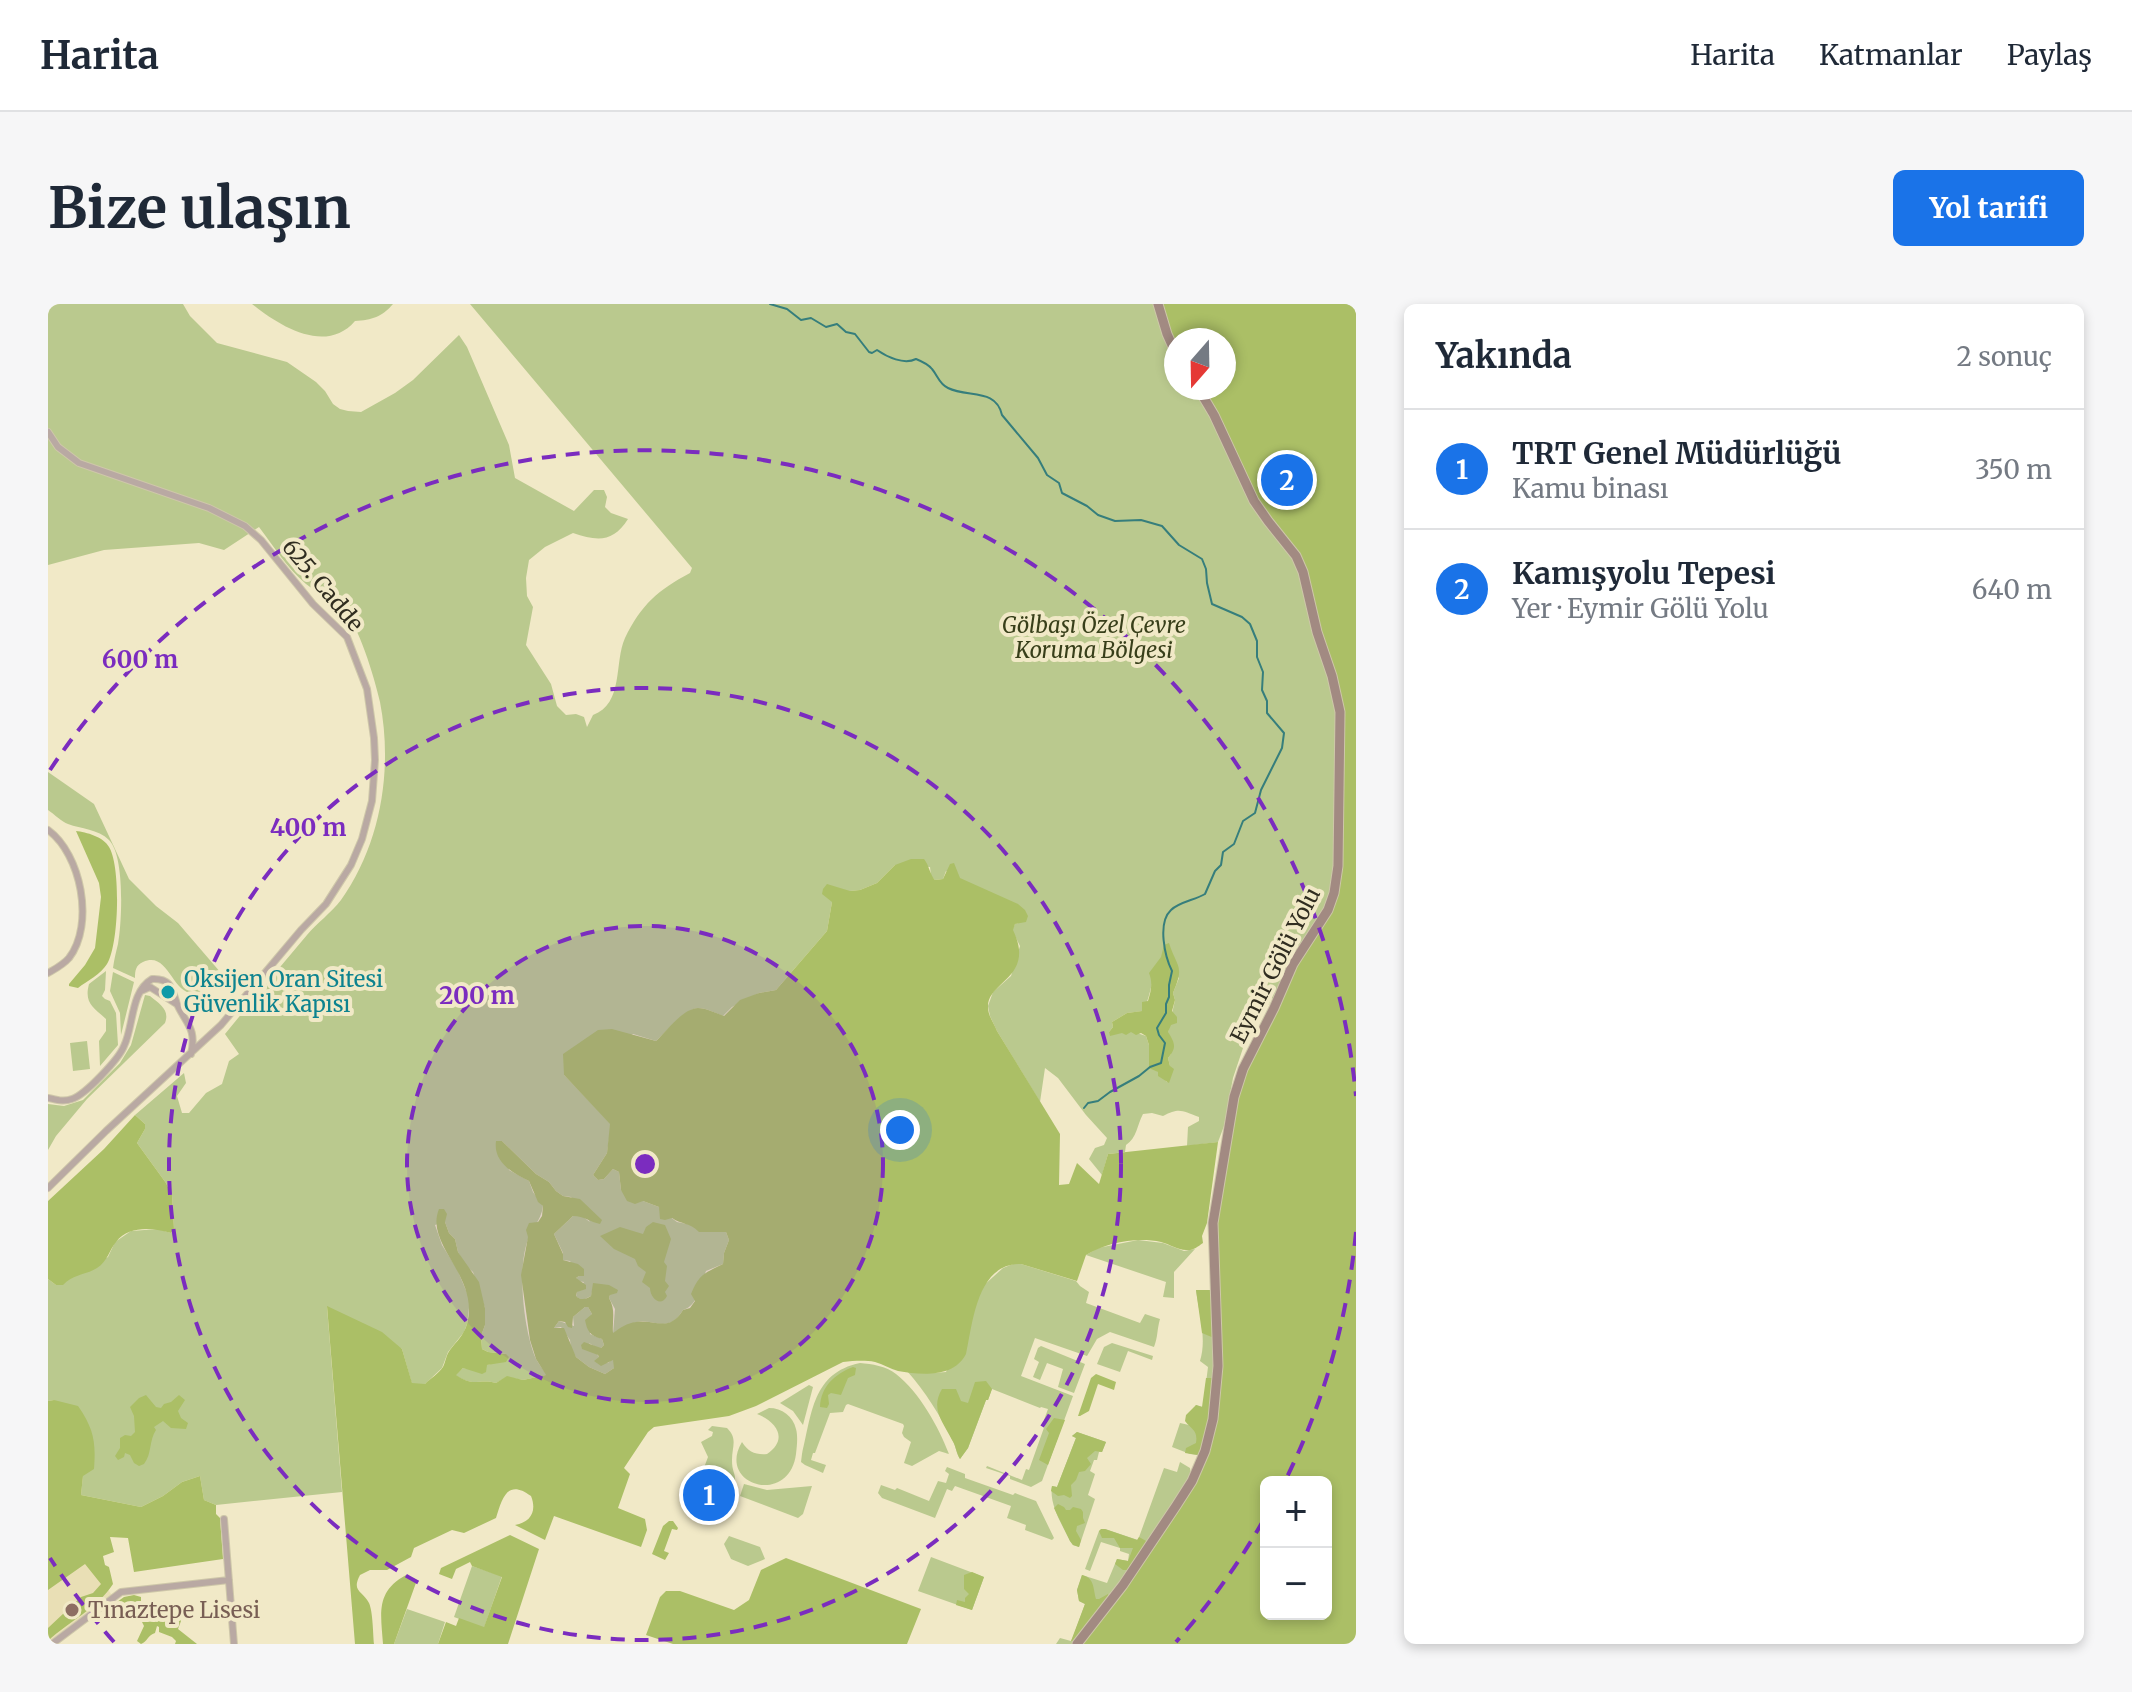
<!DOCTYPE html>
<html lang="tr">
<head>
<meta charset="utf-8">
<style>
	:root { --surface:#fff; --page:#f6f6f7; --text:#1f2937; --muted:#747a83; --line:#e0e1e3; --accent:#1a73e8 }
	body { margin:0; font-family:Merriweather,serif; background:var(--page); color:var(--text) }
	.controls { position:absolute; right:24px; bottom:24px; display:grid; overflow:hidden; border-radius:12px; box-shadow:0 4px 12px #0003 }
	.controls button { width:72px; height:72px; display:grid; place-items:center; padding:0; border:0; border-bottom:2px solid var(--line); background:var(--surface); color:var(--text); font:40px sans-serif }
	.compass { position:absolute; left:1116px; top:24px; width:72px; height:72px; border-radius:50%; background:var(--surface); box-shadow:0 4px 12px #0003; rotate:200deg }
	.you { position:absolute; left:852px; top:826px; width:28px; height:28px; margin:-20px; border:6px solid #fff; border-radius:50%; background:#1a73e8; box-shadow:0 0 0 12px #1a73e833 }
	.badge { display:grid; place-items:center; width:52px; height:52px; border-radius:50%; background:var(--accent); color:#fff; font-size:26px; font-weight:700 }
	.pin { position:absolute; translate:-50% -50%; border:4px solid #fff; box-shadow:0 2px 8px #0006 }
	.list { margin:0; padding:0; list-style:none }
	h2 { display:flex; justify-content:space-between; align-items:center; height:104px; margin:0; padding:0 32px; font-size:34px }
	h2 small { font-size:26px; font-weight:400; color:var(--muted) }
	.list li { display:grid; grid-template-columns:52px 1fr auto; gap:24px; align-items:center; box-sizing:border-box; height:120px; padding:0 32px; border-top:2px solid var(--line) }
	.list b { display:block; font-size:30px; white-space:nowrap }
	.list p { margin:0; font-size:26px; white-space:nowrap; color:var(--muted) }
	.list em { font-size:26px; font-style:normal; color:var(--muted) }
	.map { position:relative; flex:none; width:1308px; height:1340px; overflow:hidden; border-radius:12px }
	header { display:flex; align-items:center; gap:48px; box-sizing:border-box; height:112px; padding:0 40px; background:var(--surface); border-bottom:2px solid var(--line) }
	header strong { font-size:38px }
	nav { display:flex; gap:44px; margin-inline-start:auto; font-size:28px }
	.intro { display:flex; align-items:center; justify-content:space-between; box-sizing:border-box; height:192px; padding:0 48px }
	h1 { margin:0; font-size:56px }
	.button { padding:20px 36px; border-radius:12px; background:var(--accent); color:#fff; font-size:28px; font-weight:700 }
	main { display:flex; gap:48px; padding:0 48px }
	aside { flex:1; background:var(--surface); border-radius:12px; box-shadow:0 4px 12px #0003 }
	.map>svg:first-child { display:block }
</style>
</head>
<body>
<header>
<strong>Harita</strong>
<nav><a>Harita</a><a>Katmanlar</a><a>Paylaş</a></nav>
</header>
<div class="intro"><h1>Bize ulaşın</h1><a class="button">Yol tarifi</a></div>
<main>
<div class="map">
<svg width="1308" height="1340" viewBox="0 0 1308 1340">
	<rect width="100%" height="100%" fill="#f1e9c7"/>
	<path fill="#e9dfb5" d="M36 1249 65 1293 4 1340H0V1252Z"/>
	<path fill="#bac98e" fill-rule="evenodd" d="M0 0H135L142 12 169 39 239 58 268 78 277 87 285 100 292 105 300 107 313 108 347 89 365 76 411 31 419 43 461 141 467 174 526 207 546 186H556L559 193 557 203 563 209 580 215C565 239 549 237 525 229L497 243 481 256 478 274 479 292 485 303 478 341 503 380 509 402 518 411 528 410 536 413 539 423 545 411C576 400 566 358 577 334 593 301 610 286 642 269L644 264 422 0H1308V725L1223 694 1221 700 1209 705 1197 719 1195 744 1185 774 1176 822 1170 838 1139 842 1140 823 1151 817V813C1134 807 1132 803 1115 812L1104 809 1095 810C1089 821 1089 834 1078 841L1077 848 1060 850 1054 871 1041 855 1047 844 1056 841 1059 834 1038 811 1010 774 997 764 992 798 949 727 942 712 940 702 945 688 963 672 972 642 964 626 967 620 973 618 898 567 895 575 887 576 883 572 882 563 847 561 829 579 812 586 802 587 784 598 779 627 728 686 711 689 684 703 675 712C668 709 658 704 650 704 637 705 618 728 608 737L585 730 516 771 563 820 559 849 545 871 550 876 556 875 565 865 571 868 573 886 595 897 611 903 613 906 629 918 644 921 657 928H678L681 936 676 949 675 960 658 967C653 980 650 1002 635 1006 620 1031 605 1014 589 1018 581 1020 572 1026 565 1030L567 1005 561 994 562 991 544 988 543 992 535 996 528 993 529 988 536 978 529 977 528 974 531 972 522 957 515 956V949L506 930 525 912H534L542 918 523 893 515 892 508 887 501 878 488 870 454 837 461 866 481 877 485 888 495 902C493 918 481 927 478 942 470 970 476 1028 488 1055 491 1060 495 1066 499 1071L475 1076 459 1073 448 1079C430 1074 427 1084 407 1071L415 1064C430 1067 442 1058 458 1057V1050L440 1048 434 1045 433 1032 437 1021V1004L425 968 418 962 410 948 407 935 401 929 397 918 387 921 394 941 409 965 422 996 419 1020 416 1028 400 1048 394 1064 377 1080H364L354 1045 279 1003 294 1188 168 1201 156 1196 152 1172 134 1178 115 1192 93 1203 33 1191 35 1171 6 1096 0 1097V975L8 981 60 953 67 938 83 927 110 925 123 929 126 925 124 891 118 879 89 839 97 825V820L87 811 136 769 138 779 129 792 134 809H141L158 789 174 780 181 757 191 750 177 730C204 697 231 664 259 631 269 619 283 609 293 596 333 540 345 465 332 398 326 372 311 322 294 302 285 292 268 289 258 280 239 264 226 243 211 223L176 246 151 239 56 246 0 261ZM1128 36H1176V84H1128ZM1113 654 1131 674 1125 689 1127 696 1120 728 1123 750 1120 754 1122 762 1119 778 1110 768 1098 732 1083 727 1061 728 1065 723 1064 718 1079 709 1095 707C1104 691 1103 671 1113 654Z
		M204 0H345C334 13 324 16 307 17 278 51 231 22 204 0Z
		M0 468 46 500 81 575 108 602 130 619 173 669C166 675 157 688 147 689 124 692 121 646 95 658 88 661 87 666 87 674L65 664C66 656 68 648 70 640 74 618 77 552 61 536 50 525 33 525 20 520 14 518 6 510 0 506Z
		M58 667 57 686 54 692 57 695 62 697 68 709 70 741 52 762 51 737 58 727V715C45 703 36 699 41 680Z
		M65 668 86 678 73 731 72 709 62 687Z
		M97 691 102 692C112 700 122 706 117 719L39 795 8 832 0 846V800L16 802 35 796 72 759 83 741Z
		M39 737 42 765 25 767 22 739Z
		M1090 936 1115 939 1136 947 1147 945 1126 968V994L1115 993 1118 978 1038 951 1050 944Z
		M965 960H973L1028 977 1032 982 1041 988 1038 999 1092 1019 1097 1010 1112 1015C1109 1025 1110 1033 1106 1043L1062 1028 1049 1035 1039 1052 987 1034 973 1072 1025 1092 994 1177 983 1183 962 1175V1172L938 1164 939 1162 974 1176 978 1165 981 1166 998 1118 996 1116 1000 1105 993 1103 992 1104 944 1085 940 1096H938L920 1144 912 1155C908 1149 908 1143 905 1137 893 1113 877 1087 859 1067L885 1069 898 1068 935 982 955 964Z
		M1148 986H1165L1166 1074 1150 1151 1142 1150 1124 1143 1132 1119 1141 1121 1148 1101 1155 1103 1160 1063 1152 1057C1159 1035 1151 1009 1148 986Z
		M537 1003H540L544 1010 542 1013V1030L554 1035 556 1041 553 1044H549L541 1039 551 1053 560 1059 564 1055 567 1058 566 1064 557 1070 541 1063 528 1053 523 1044 522 1036 513 1023 506 1024 511 1017 526 1022 525 1013Z
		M1064 1039 1105 1052 1104 1056 1080 1047 1072 1068 1049 1060 1056 1043Z
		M993 1042 1037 1060 1026 1089 1010 1083 1015 1065 999 1059 992 1076 985 1073 991 1058 986 1055 990 1044Z
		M812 1059C824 1060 838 1062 848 1070 872 1089 890 1122 901 1150L891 1147 864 1162 856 1159 863 1138 856 1133 854 1129 856 1122 855 1120 800 1100 798 1101 795 1108 782 1109 767 1149H765L763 1156 778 1161 775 1169 757 1161 753 1158 754 1150C764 1110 764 1069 812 1059Z
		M761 1081 765 1083 755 1121 745 1107 732 1099Z
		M721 1104C734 1104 745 1112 748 1125 750 1132 749 1142 748 1150 741 1203 668 1181 694 1138 700 1148 708 1151 719 1150 740 1136 730 1118 709 1110Z
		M664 1122 679 1124C690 1135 684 1142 684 1156 684 1173 691 1168 684 1189L651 1177 660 1153 653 1138 664 1132 665 1128 660 1126Z
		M1029 1128 1058 1138 1054 1148H1051L1049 1156H1046L1042 1167 1047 1170 1040 1191 1047 1195 1031 1243 1025 1241 1022 1237C1014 1220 1001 1201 1004 1182L1009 1183 1028 1134 1024 1132Z
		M1132 1158 1142 1164 1143 1171 1070 1282 1024 1340H1008L1012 1334 1023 1337 1025 1333 1037 1300 1031 1297 1029 1286 1034 1271 1059 1279 1069 1255 1080 1257 1081 1250 1072 1247V1244L1053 1238 1042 1267 1037 1265 1051 1227 1057 1225 1090 1236 1116 1164 1129 1168Z
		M899 1163 917 1170V1174L965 1191 967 1189 988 1197 1006 1234 1004 1236 977 1226 978 1221 959 1214 963 1202 907 1182 904 1187 899 1185 887 1214 834 1194 830 1189 833 1181 847 1186 849 1184 881 1197 890 1177 898 1179 901 1170 897 1167Z
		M696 1180 719 1186 764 1182 755 1210 750 1214 692 1192Z
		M681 1232 712 1243 717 1255 700 1262 683 1255 676 1240Z
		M883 1253 936 1273 924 1306 870 1287Z
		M424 1262 454 1272 436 1324 406 1313Z
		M359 1305 397 1318 390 1340H346Z"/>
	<path fill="#abbf66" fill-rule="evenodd" d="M1110 0H1308V1340H1029L1144 1177 1169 1090 1165 936 1191 774 1286 589 1293 418 1255 268 1220 217 1150 84H1176V36H1128V50ZM1218 1178H1278V1310H1218Z
		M28 527C38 528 56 533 61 543 73 562 71 641 59 660 53 670 39 677 30 684L21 682V680L37 661 47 644 53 593 51 579Z
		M863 555H876C881 561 882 571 887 576L895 575 902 560 906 559 912 574 970 600 977 606 980 612 978 618 967 620 965 626C988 674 939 677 940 703 940 712 946 719 949 727L1012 830 1011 881 1021 880 1029 859 1051 880 1060 850 1170 838 1159 919 1154 932 1155 939C1149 943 1145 947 1138 946 1130 946 1121 940 1113 938 1089 933 1060 938 1038 951L1029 977 973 960C929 959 925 1018 918 1050 906 1074 873 1071 850 1067 842 1065 835 1060 827 1058 816 1056 806 1057 795 1058L708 1102 681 1112 606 1123 600 1128 576 1164 582 1170 570 1204 597 1215 599 1226 593 1243 506 1212 497 1236 467 1221C483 1218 489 1207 483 1192 459 1174 454 1195 448 1214L416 1229 404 1226 366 1244 363 1253 339 1266H322L312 1271C303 1288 315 1287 321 1299 325 1308 325 1330 326 1340H307L279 1002 334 1028 354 1045 364 1079 377 1080C382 1075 391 1069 395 1063 398 1057 398 1051 402 1046 408 1038 416 1031 419 1020 432 972 376 941 391 905H396L399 910 397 918 401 929 407 935 410 948 431 978 437 1004V1021L433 1032 434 1045 440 1048 458 1050 461 1053 458 1058 439 1061 438 1068 434 1070 415 1064 408 1071C427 1084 430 1074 448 1079L459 1072 475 1076 498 1071 488 1055 482 1036 473 971 480 933 478 926 481 919 490 918 494 912 495 902 490 898 481 877C464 869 445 858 448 837H454L488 870 501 878 508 887 515 892 532 895 554 916 552 920C542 918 536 912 525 912L506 930 515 950V956L530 960 536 965V972H531L528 974 538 981V985L529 988 528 992C533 997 538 995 543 992L545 979 561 981 570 986 569 989 562 991 561 994C568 1006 564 1016 565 1029 572 1024 579 1019 588 1018 607 1015 621 1029 635 1006L642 1004 647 997 643 990C651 970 657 969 675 960L676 949 681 936 678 928H651C641 918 634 921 624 914L617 916 612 915 611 903 595 897 587 900 579 897 573 886 571 868 565 865 556 875 550 876 545 871 559 849 562 820 516 771 515 750 550 726 564 725 608 737C619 727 634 705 650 704 658 704 668 709 676 712L692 696 711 689 728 686 779 627 784 598 774 590 775 585 779 580 802 587 812 586 829 579 847 561ZM537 1003H540L544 1010 537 1016C539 1027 542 1032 554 1035L556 1041 553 1044 536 1038 533 1041 534 1045 550 1051 551 1053 546 1057 553 1062 565 1056 566 1064 557 1070 541 1063 528 1053 516 1024H506L511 1017 517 1018 520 1023 524 1024 525 1013Z
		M1121 639C1129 664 1137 661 1125 689L1127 696 1124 707 1129 713V719L1123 721 1120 728C1127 739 1129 744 1120 754L1122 762 1126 765 1121 779 1110 772V768L1101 764V741L1098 732 1093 729 1088 731 1083 728 1078 731 1074 729 1062 732 1061 728 1065 723 1064 718 1079 709 1094 707V698L1100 697C1103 687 1105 679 1101 669L1113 653 1116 641Z
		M87 811 97 820V825L89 839 118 879 124 891 126 925 123 929C106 924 81 921 68 938 61 946 60 957 49 964 38 971 25 970 15 981H8L0 975V897L56 845Z
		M605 918 617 921 623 935 616 958 619 962 617 977 621 982 617 988 619 992C613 1004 602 994 602 984L594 978 598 968 590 962 587 955 566 945 552 932 572 923 595 930 598 923Z
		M1148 986H1165L1166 1034 1154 1029Z
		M805 1063 808 1064 807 1071 800 1074 793 1091 783 1089 780 1091 781 1100 779 1104 772 1103C773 1082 787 1070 805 1063Z
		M1048 1070 1068 1078 1066 1086 1050 1080 1041 1107 1032 1112H1030L1043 1074Z
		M1158 1074H1166C1164 1093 1164 1138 1150 1151L1137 1149 1138 1144 1148 1139C1150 1126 1144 1126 1137 1117L1138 1111 1148 1101 1154 1103Z
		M938 1077 944 1085 940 1096H938L920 1144 912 1155C908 1148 908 1142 904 1136 895 1118 882 1105 894 1085H908L913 1097 920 1099 927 1078Z
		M98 1091 108 1103 113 1104 116 1100 123 1098 131 1091 137 1096 130 1107 133 1114 140 1119 138 1125 123 1124 115 1117 106 1123 108 1126C101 1136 104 1150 96 1160L91 1162 86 1159 82 1151 77 1149 76 1153 70 1156 67 1152 72 1144V1134L77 1131 83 1132 87 1128 86 1112 82 1103 91 1094Z
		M6 1096 30 1102C46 1125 48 1138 46 1165L35 1172 33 1191 93 1203 115 1192 134 1178 152 1172 156 1196 168 1201V1210L172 1214 175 1255 86 1268 80 1234 62 1233 66 1248 55 1252 57 1261 61 1263 65 1280C49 1305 21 1317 0 1337V1324L33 1293 45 1289 53 1280 37 1260 0 1286V1097Z
		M1006 1114 1017 1116 1000 1161 991 1156 1001 1129 998 1125Z
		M1029 1128 1058 1138 1054 1148 1047 1147 1039 1154 1043 1160 1037 1167 1031 1168 1028 1176 1023 1181 1024 1192 1022 1194 1016 1191 1010 1192 1003 1187 1004 1182 1009 1183 1028 1134 1024 1132Z
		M1010 1200 1016 1203 1018 1206H1022L1025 1203 1033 1205 1035 1208V1214L1037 1219 1029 1222 1028 1227 1033 1236 1031 1243 1025 1241 1022 1237 1006 1204Z
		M621 1217H625L630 1224 629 1226 624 1225 616 1247 621 1249 617 1256 604 1250 615 1222Z
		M1053 1225H1057L1089 1236 1091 1233 1100 1238 1081 1266H1075L1067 1260 1069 1255 1080 1257 1085 1244H1072L1066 1234H1054L1051 1227Z
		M462 1231 491 1245 460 1340H390L398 1318 408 1322 411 1314 436 1323 454 1273 424 1262 422 1258 408 1265 404 1275 391 1270 393 1264Z
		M738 1254 873 1305 859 1340H625L598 1331 612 1293 618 1287H632L686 1306 701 1296 713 1266Z
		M924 1268 936 1273 924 1306 908 1301 909 1296 917 1298V1294L921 1290 916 1285V1271Z
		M358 1271 369 1276 346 1340H335C333 1310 327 1288 358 1271Z
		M1034 1271C1047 1274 1045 1285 1048 1295H1051L1060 1290 1061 1293 1026 1337H1023L1037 1300 1031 1297 1029 1286Z
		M86 1291 93 1293V1298L105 1309V1312H98L109 1318 115 1315 122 1320 125 1311 131 1312 133 1317 130 1325 149 1340H127L128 1337 124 1333 111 1328V1323L109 1322 107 1329C100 1331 99 1338 93 1340L89 1337 96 1322 94 1318 79 1310 66 1308 69 1305V1298L76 1293Z"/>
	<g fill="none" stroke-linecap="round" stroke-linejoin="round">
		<path stroke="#367e7c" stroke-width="2" d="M722 0 739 5 753 16 763 14 778 23 789 20 798 28 807 30 821 48 824 49 829 46C839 53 856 61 868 55 873 57 880 60 884 65 890 72 891 80 900 84 920 94 948 84 954 111L990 154 999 171 1011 179 1014 189 1039 202 1050 211 1067 217 1093 216 1114 222 1131 241 1154 255 1158 265 1159 279 1164 300 1194 313 1202 320 1209 337V353L1215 368 1214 386 1219 397V409L1236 429 1234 444 1213 486 1207 509 1195 517 1186 540 1175 548 1173 561 1167 567 1157 590C1147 596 1131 598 1123 606 1109 619 1117 653 1124 667L1121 681V693L1118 700V709L1109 724 1111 731 1117 739 1113 759 1102 763 1091 772 1062 788 1050 797 1040 799 1036 804"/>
		<defs>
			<path id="street" d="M0 128 10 143 31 159 161 204 197 222 213 236 265 300 299 333 319 385 326 434 327 456 324 497 314 535 303 561 278 600 253 626 173 721 58 827 0 884
				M0 526C33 550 47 620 21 654 15 661 7 665 0 669
				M93 687 102 683 130 701
				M0 794C8 796 16 798 24 795 37 791 71 755 76 742 86 722 82 688 104 675 123 674 124 685 129 700 138 720 149 724 143 750
				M176 1215 186 1340
				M4 1340 73 1288 181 1276"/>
			<path id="secondary" d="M1110 0 1119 30 1128 50
				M1029 1340 1075 1281 1128 1202 1144 1177 1157 1147 1165 1115 1170 1062 1165 919 1186 793 1195 765 1226 704 1245 660 1280 606 1286 589 1290 562 1292 408 1284 372 1269 328 1255 268 1248 252 1220 217 1206 197 1166 111 1150 84"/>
		</defs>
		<use href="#street" stroke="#cec7a9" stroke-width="8"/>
		<use href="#secondary" stroke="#cec7a9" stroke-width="11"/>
		<use href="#street" stroke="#b9a9a3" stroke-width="6"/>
		<use href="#secondary" stroke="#a28a82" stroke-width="9"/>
	</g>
	<circle cx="597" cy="860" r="238" fill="#7b2cbf" fill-opacity=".12"/>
	<g fill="none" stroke="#7b2cbf" stroke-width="4" stroke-dasharray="14 10">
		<circle cx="597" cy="860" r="238"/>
		<circle cx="597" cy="860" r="476"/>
		<path d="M1308 928A714 714 0 0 1 1239 1173M1215 1217A714 714 0 0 1 1128 1338M66 1338A714 714 0 0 1 2 1254M2 466A714 714 0 0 1 1308 792"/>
	</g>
	<circle fill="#0f9aa8" stroke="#f1e9c7" stroke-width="3" cx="120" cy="688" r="8"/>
	<circle fill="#8d6e63" stroke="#f1e9c7" stroke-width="3" cx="24" cy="1306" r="8"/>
	<g text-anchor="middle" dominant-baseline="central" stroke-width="8" stroke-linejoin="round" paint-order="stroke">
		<g font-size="22" fill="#302d20" stroke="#f1e9c7">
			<text transform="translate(275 281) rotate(50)">625. Cadde</text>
			<text transform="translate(1227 661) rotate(-63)">Eymir Gölü Yolu</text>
		</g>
		<g font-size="22" font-style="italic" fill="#383f1a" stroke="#f1e9c7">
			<text x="1046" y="321">Gölbaşı Özel Çevre<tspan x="1046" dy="25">Koruma Bölgesi</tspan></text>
		</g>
		<g font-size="22" fill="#0d838f" stroke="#f1e9c7" text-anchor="start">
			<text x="136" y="675">Oksijen Oran Sitesi<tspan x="136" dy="25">Güvenlik Kapısı</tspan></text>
		</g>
		<g font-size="22" fill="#785e54" stroke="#f1e9c7" text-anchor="start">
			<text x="40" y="1306">Tınaztepe Lisesi</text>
		</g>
	</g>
	<circle cx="597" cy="860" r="12" fill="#7b2cbf" stroke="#f1e9c7" stroke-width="4"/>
	<g font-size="24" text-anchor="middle" font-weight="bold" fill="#7b2cbf" stroke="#f1e9c7" stroke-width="8" stroke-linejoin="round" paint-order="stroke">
		<text x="92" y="364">600 m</text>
		<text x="260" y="532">400 m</text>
		<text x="429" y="700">200 m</text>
	</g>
</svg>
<div class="controls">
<button>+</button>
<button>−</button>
</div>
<svg class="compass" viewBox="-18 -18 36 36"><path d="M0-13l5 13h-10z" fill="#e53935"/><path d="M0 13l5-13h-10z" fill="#747a83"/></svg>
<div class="you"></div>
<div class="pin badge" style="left:661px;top:1191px">1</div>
<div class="pin badge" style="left:1239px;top:176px">2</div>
</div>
<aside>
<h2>Yakında<small>2 sonuç</small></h2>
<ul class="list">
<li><span class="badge">1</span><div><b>TRT Genel Müdürlüğü</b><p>Kamu binası</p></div><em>350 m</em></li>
<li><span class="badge">2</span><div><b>Kamışyolu Tepesi</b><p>Yer · Eymir Gölü Yolu</p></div><em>640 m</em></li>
</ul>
</aside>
</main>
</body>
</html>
